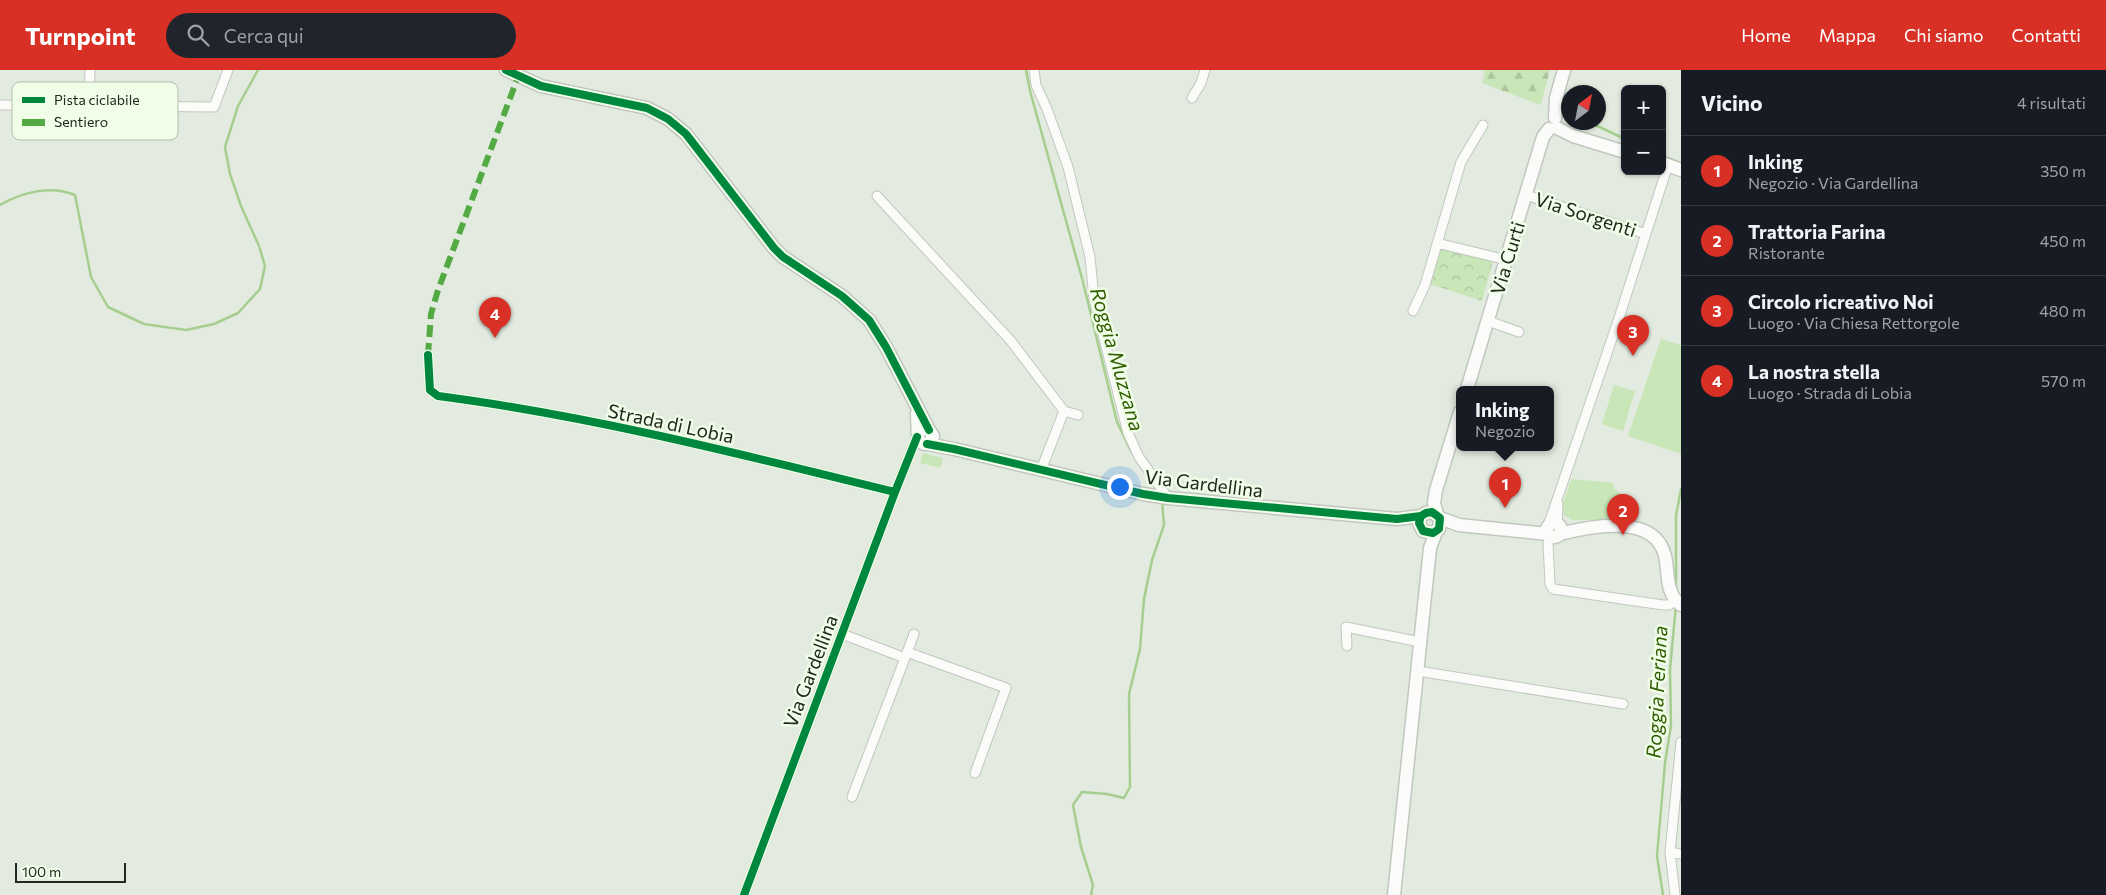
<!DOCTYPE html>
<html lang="it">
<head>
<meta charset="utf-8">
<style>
	:root { --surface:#171b24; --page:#20242c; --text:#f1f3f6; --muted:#9ea1a6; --line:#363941; --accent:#d93025 }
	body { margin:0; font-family:Commissioner,sans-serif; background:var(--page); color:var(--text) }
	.controls { position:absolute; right:15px; top:15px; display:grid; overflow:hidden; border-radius:8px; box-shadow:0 1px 4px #0004 }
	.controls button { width:45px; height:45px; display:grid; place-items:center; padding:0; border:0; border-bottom:1px solid var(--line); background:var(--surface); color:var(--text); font:25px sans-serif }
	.compass { position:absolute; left:1561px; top:15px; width:45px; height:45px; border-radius:50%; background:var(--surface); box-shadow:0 1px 4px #0004; rotate:32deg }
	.scale { position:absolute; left:15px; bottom:12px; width:111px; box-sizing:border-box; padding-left:5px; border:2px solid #22271f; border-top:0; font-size:14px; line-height:18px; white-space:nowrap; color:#22271f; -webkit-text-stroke:4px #f0fee8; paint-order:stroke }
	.you { position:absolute; left:1119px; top:416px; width:18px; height:18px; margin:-12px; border:4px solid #fff; border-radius:50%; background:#1a73e8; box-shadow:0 0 0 8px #1a73e833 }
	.badge { display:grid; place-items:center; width:32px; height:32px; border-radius:50%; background:var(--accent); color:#fff; font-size:16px; font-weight:700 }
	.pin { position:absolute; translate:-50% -41px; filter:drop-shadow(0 1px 2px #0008) }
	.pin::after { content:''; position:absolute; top:26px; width:18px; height:15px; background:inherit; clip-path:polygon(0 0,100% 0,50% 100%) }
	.popup { position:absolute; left:1456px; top:316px; width:98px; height:65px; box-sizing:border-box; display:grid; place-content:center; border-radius:8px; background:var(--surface); filter:drop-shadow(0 1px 4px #0005); font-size:16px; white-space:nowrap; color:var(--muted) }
	.popup b { font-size:19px; color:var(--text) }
	.popup::after { content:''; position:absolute; left:50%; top:100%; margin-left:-10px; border:10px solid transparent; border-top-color:var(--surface) }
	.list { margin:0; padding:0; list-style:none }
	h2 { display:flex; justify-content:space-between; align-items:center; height:65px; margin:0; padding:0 20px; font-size:21px }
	h2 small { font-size:16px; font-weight:400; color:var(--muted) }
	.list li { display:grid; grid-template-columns:32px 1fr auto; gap:15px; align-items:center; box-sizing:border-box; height:70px; padding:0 20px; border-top:1px solid var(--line) }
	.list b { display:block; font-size:19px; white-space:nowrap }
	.list p { margin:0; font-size:16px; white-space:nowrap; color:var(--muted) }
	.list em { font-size:16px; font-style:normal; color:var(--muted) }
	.icon { flex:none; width:28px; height:28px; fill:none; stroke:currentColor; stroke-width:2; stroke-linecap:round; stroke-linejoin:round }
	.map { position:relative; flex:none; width:1681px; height:825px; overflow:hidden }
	header { display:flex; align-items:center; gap:30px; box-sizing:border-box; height:70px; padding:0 25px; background:var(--accent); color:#fff }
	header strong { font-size:24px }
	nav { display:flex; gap:28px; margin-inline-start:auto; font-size:18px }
	.search { width:350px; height:45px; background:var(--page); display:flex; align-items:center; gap:12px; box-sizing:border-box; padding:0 18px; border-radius:28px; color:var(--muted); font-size:19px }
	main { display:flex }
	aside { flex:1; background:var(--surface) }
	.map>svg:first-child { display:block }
</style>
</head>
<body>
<header>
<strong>Turnpoint</strong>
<div class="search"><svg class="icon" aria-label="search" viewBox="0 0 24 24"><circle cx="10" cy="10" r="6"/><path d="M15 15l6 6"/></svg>Cerca qui</div>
<nav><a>Home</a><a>Mappa</a><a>Chi siamo</a><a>Contatti</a></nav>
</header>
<main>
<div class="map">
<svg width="1681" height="825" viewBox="0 0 1681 825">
	<defs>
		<pattern id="forest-firs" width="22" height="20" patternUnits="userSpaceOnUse" patternTransform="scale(1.25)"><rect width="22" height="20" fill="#c8e6b7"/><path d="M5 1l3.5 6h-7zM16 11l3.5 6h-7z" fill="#acc59d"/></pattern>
		<pattern id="park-crowns" width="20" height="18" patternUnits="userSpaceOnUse" patternTransform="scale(1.25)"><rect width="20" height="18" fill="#c8e6b7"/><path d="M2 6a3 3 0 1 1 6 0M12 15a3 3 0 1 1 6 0" fill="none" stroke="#acc59d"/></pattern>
	</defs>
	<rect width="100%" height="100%" fill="#e3ebe0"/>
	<path fill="#c8e6b7" d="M1661 269 1681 275V384L1628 366Z
		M1614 315 1635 321 1623 361 1602 354Z
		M923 383 943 388 940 398 920 393Z
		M1571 409 1614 413 1613 417 1622 426 1621 450H1572L1564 445 1562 437Z"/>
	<path fill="url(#forest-firs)" d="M1485 0H1550L1541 35 1482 13Z"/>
	<path fill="url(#park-crowns)" d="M1438 174 1493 191 1482 231 1424 212Z"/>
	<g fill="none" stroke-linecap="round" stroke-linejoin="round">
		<path stroke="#a6ce8e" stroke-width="2.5" d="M1026 0 1030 21 1083 212 1117 352 1131 381
			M1561 28 1565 37 1568 40
			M1589 52 1625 69
			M1662 86 1681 93
			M0 135C22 122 51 115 75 125L91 207 108 237 144 254 186 260 214 254 238 243 260 219 265 196 259 176 241 136 230 104 225 77 238 36 258 0
			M1676 520V446L1681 419
			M1091 825 1093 815 1081 777 1073 735 1082 722 1107 724 1124 728 1130 717 1129 624 1140 579 1144 529 1152 490 1164 455 1162 430
			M1663 825 1657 786 1665 693 1671 655 1670 599 1676 535"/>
		<defs>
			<path id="street" d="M1034 0 1036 15 1047 39 1068 97 1090 187 1094 229 1128 363 1139 387 1168 428
				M1192 28 1201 13 1205 0
				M0 35 214 37 228 0
				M89 36 90 0
				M1526 125 1646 164
				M877 126 1011 271 1064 341
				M1437 173 1507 190
				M1413 241 1425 215 1461 92 1483 55
				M1488 251 1519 262
				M428 285 430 320 438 326C592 346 744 385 895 422
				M1041 400 1064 341 1078 345
				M1557 454 1558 434
				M1548 456 1618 251 1668 95
				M1551 466 1548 473 1550 514 1553 519 1663 535H1669L1675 531
				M842 564 905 588 914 564
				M1347 576 1346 557 1420 572
				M907 582 1006 618 975 703
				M1418 601 1623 634
				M852 727 905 588
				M1670 782 1681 784
				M744 825 895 422 917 367
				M1675 825 1670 782 1681 672"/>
			<path id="secondary" d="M506 0 541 16 647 38 668 49 686 64 774 178 783 187 842 226 869 250 886 277 929 360
				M1555 48 1556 28 1564 0
				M1557 58 1573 66 1625 82
				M1662 93 1681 100
				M1467 319 1543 67 1549 59
				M917 343 918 371 924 374 931 372 933 366 929 360 924 359 919 361
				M927 374 954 379 1143 424 1168 428 1397 449 1421 446 1426 443 1432 442 1440 448 1439 459 1433 463 1423 461 1419 453 1421 446
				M1437 444 1434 433 1436 420 1460 342
				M1440 448 1459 455 1548 464
				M1547 460a7 7 0 1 1 14 0a7 7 0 1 1-14 0Z
				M1560 464C1591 456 1655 443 1665 486 1669 503 1665 524 1681 535
				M1394 825 1430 478 1436 462"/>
		</defs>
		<use href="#street" stroke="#c1c7be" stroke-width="11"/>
		<use href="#secondary" stroke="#c1c7be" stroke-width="15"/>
		<use href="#street" stroke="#fbfcfa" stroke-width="9"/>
		<use href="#secondary" stroke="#fbfcfa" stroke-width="12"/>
		<path stroke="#53aa43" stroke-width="6" stroke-dasharray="12 6" stroke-linecap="butt" d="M428 285 431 244 438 220 518 7"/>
		<defs>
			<path id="cycleway" d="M506 0 541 16 647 38 668 49 686 64 774 178 783 187 842 226 869 250 886 277 929 360
				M428 285 430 320 438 326C592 346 744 385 895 422
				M927 374 954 379 1143 424 1168 428 1397 449 1421 446 1426 443 1432 442 1440 448 1439 459 1433 463 1423 461 1419 453 1421 446
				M744 825 895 422 917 367"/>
		</defs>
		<use href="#cycleway" stroke="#f0fee8" stroke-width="11"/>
		<use href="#cycleway" stroke="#00873e" stroke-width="8"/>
	</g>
	<g text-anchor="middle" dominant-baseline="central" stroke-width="5" stroke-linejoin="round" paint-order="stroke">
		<g font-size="19" fill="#22271f" stroke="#f0fee8">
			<text transform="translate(1586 144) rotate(18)">Via Sorgenti</text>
			<text transform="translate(1507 188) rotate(-73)">Via Curti</text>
			<text transform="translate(671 353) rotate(12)">Strada di Lobia</text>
			<text transform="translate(1204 413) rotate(7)">Via Gardellina</text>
			<text transform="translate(810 601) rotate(-69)">Via Gardellina</text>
		</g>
		<g font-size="20" font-style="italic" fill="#305f00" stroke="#f0fee8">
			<text transform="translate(1118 289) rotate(74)">Roggia Muzzana</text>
			<text transform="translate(1656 622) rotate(-87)">Roggia Feriana</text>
		</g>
	</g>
	<rect x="12" y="12" width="166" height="58" rx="8" fill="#f0fee8" stroke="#b2beac" stroke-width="1"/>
	<rect x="22" y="27" width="23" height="6" fill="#00873e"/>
	<rect x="22" y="49" width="23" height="7" fill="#53aa43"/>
	<g font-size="14" fill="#22271f">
		<text x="54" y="35">Pista ciclabile</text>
		<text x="54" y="57">Sentiero</text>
	</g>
</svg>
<div class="controls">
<button>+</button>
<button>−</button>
</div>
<svg class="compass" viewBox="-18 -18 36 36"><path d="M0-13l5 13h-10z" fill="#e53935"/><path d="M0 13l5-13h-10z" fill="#9ea1a6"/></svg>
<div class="scale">100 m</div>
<div class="you"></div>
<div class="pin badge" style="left:1505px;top:438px">1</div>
<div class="popup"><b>Inking</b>Negozio</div>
<div class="pin badge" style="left:1623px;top:465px">2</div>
<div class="pin badge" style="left:1633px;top:286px">3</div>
<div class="pin badge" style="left:495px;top:268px">4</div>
</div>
<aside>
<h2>Vicino<small>4 risultati</small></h2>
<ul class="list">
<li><span class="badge">1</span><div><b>Inking</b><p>Negozio · Via Gardellina</p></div><em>350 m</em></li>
<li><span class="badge">2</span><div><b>Trattoria Farina</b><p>Ristorante</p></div><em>450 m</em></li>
<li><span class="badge">3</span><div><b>Circolo ricreativo Noi</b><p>Luogo · Via Chiesa Rettorgole</p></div><em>480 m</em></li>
<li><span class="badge">4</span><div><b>La nostra stella</b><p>Luogo · Strada di Lobia</p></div><em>570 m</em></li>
</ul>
</aside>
</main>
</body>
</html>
